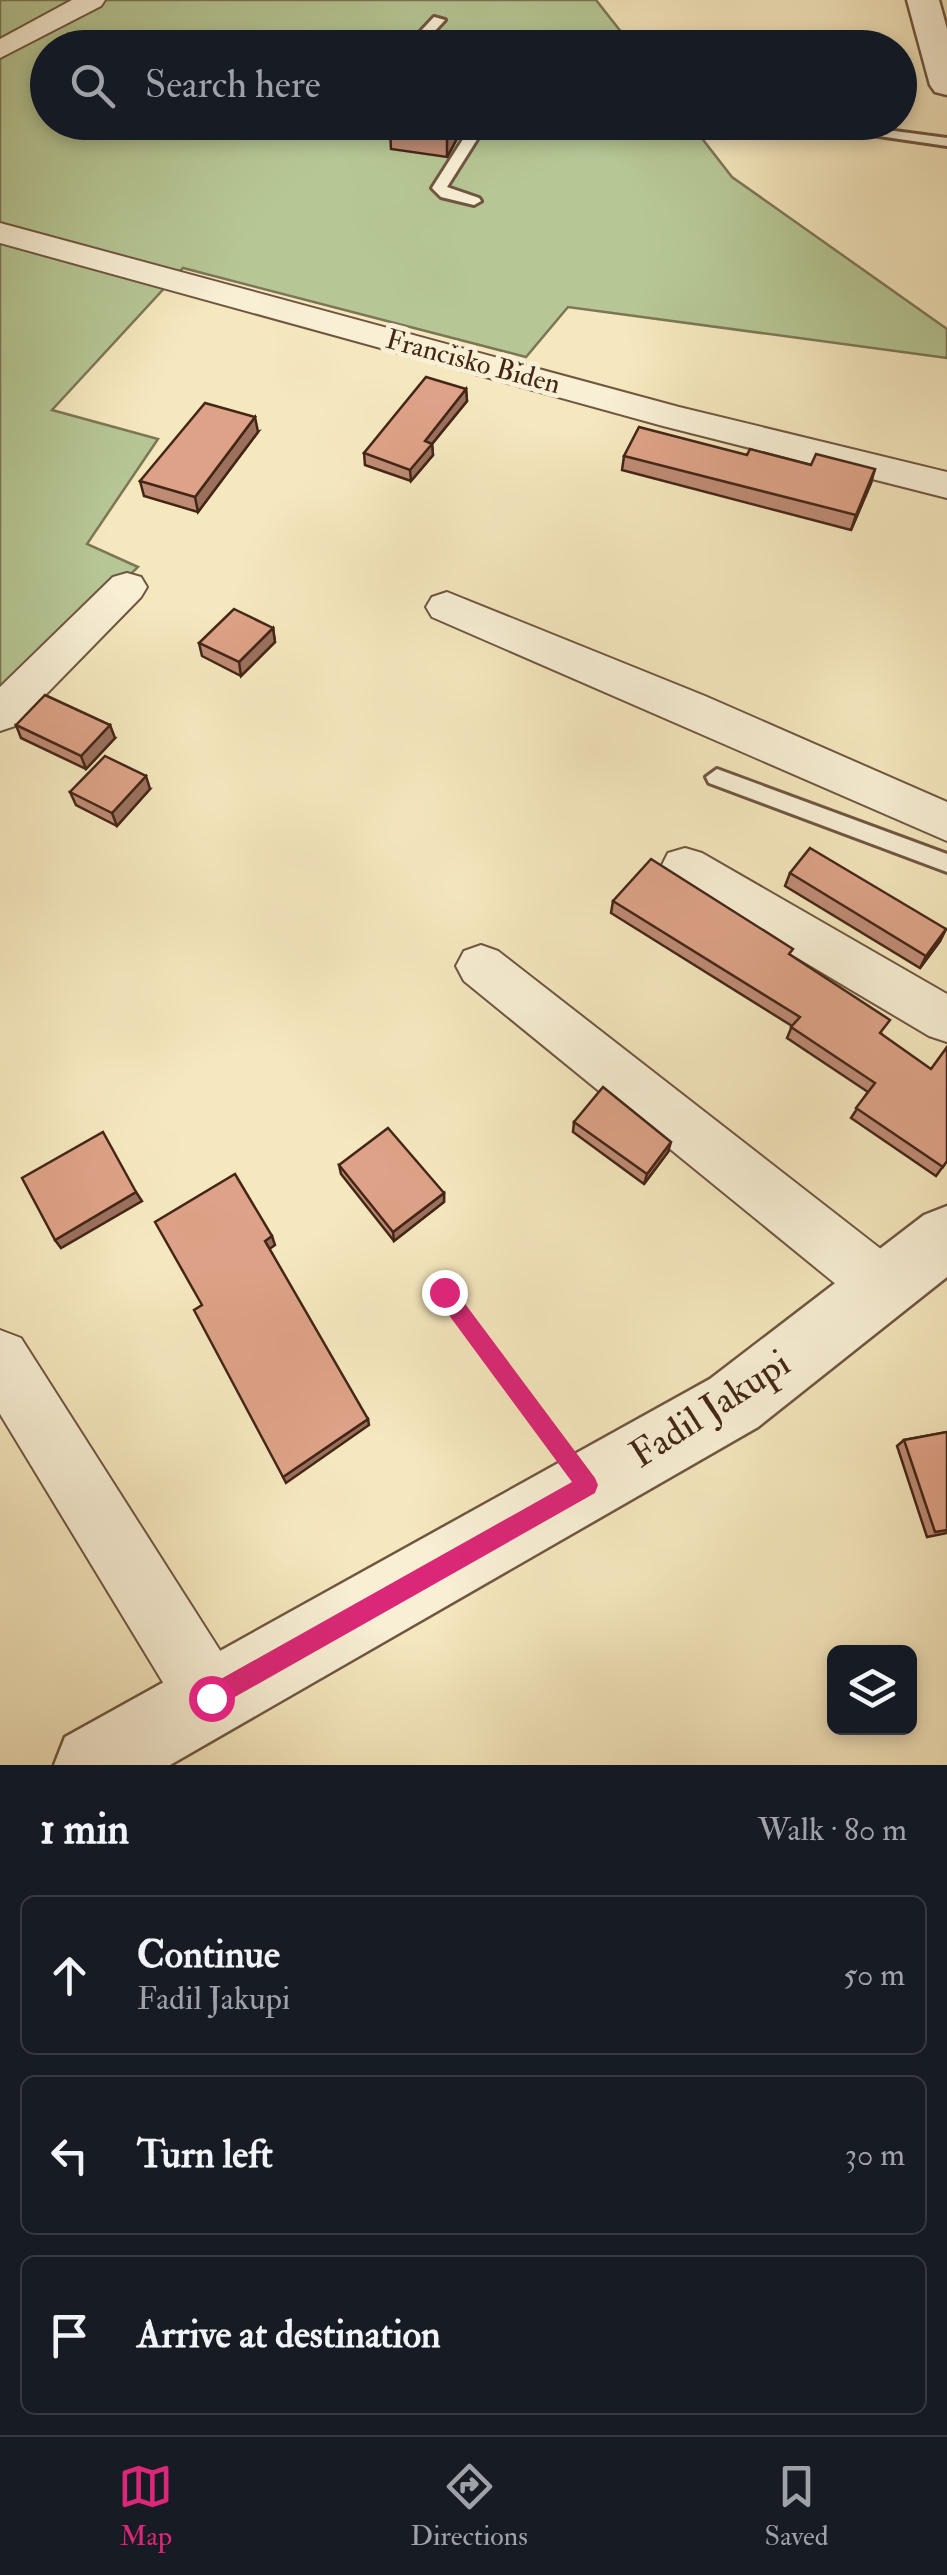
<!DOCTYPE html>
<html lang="en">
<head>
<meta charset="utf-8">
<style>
	:root { --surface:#171b24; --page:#242831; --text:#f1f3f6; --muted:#9ea1a6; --line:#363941; --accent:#db2777 }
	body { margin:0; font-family:"IM FELL Double Pica",serif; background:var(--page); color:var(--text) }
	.controls { position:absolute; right:30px; bottom:30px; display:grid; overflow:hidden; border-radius:15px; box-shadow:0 5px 15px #0003 }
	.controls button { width:90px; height:90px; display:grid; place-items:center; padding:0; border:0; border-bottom:2px solid var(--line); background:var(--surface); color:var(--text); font:50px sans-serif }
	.stop { position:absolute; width:30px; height:30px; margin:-22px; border:8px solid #db2777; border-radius:50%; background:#fff }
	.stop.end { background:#db2777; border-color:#fff; box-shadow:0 2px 10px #0008 }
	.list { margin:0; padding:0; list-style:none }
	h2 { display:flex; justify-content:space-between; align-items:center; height:130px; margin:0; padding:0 40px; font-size:42px }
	h2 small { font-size:32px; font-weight:400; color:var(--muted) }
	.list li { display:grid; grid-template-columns:65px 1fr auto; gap:30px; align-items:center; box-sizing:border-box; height:160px; margin:0 20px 20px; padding:0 20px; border:2px solid var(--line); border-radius:15px }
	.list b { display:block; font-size:38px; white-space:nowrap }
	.list p { margin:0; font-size:32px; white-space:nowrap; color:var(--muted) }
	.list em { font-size:32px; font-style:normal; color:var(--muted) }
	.icon { flex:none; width:55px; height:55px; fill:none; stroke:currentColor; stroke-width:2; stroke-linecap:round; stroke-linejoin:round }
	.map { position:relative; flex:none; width:947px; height:1765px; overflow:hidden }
	.search { position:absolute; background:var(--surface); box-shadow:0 5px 15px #0003; left:30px; right:30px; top:30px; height:110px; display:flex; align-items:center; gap:25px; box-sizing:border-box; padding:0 35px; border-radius:55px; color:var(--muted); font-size:38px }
	.sheet { height:670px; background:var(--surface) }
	nav { display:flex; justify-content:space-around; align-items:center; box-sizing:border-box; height:140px; border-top:2px solid var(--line); background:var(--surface); font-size:28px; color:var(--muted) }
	nav a { display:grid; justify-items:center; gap:5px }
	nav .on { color:var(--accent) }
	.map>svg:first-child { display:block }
</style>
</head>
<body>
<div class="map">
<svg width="947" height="1765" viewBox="0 0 947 1765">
	<rect width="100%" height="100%" fill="#f5e7be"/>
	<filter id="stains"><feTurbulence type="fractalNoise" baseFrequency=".002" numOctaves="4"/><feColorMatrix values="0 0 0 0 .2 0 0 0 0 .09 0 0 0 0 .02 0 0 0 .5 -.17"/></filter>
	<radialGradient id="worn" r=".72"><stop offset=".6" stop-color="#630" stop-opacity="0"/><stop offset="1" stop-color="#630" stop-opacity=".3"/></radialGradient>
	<path fill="#b6c795" stroke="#7d7656" stroke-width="2.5" d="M0 0H596L633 47 48 48V122L690 123 732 177 947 329V358L568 307 526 357 183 268 52 410 158 439 87 544 138 567 0 702Z"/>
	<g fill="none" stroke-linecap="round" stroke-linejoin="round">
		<defs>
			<path id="service" d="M434 17 445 20 419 48H405Z
				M474 122H488L447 187 479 198 481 201 474 205 441 197 432 188Z
				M783 122H827L947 138V146Z
				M717 769 947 854V872L709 783 706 777Z"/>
			<path id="minor" d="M72 0H105L101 6 0 58V39Z
				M0 223 679 407 947 472V498L663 426 0 243Z
				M127 573 141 577 147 587 141 597 15 726 0 731V687L113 577Z
				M447 592 705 696 947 802V841L432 617 426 607 432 597Z
				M685 848 702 853 947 994V1042L929 1036 668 881 661 867 668 853Z
				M481 945 498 951 904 1267 912 1287 904 1307 884 1315 864 1307 464 981 456 966 464 951Z
				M0 1330 21 1338 235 1674 244 1698 235 1722 211 1731 187 1722 0 1414Z"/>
			<path id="tertiary" d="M907 0H939L947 29V95L935 92 930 85Z
				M947 1206V1277L758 1427 170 1765H54L65 1737 710 1379 924 1215Z"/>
		</defs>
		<use href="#service" stroke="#705641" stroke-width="6"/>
		<use href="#minor" stroke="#705641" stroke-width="4"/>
		<use href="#tertiary" stroke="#705641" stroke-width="5"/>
		<path stroke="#442617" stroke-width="8" stroke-dasharray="10 6" stroke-linecap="butt" d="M444 1292 557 1444"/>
		<use href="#service" fill="#f8efd5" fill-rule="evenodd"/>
		<use href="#minor" fill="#f8efd5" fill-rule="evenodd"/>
		<use href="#tertiary" fill="#f8efd5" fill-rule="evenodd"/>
	</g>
	<path fill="#be8b74" stroke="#442617" stroke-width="2.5" d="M466 122 447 157 391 149 390 129Z
		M466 389 467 401 432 444 433 455 411 481 365 465 364 453Z
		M258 432 198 512 144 496 140 481Z
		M747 455 871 483 851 530 622 470 624 456Z
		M273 628 275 642 241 676 202 656 199 643Z
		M16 725 115 738 86 769 21 738Z
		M150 789 117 826 76 805 70 792Z
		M790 873 946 929 940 941 920 968 785 886Z
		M613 901 790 955 882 1034 947 1161 936 1176 851 1118 868 1092 787 1038 792 1026 611 913Z
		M574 1122 668 1152 644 1184 573 1132Z
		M339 1165 444 1193V1202L394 1241 341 1174Z
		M947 1432V1533L927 1537 897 1446 904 1440Z"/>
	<path fill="#9b715e" stroke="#442617" stroke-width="2.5" d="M455 122H466L447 157V137Z
		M466 389 467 401 432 444 433 455 411 481 410 470 425 441Z
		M255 417 258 432 198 512 195 497Z
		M875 469 871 483 851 530 856 515Z
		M273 628 275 642 241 676 239 662Z
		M110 725 115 738 86 769 81 756Z
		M146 776 150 789 117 826 112 813Z
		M946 929 940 941 920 968 926 956Z
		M671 1142 668 1152 644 1184 647 1174Z
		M136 1192 142 1201 61 1248 55 1240Z
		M444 1193V1202L394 1241 393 1232Z
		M272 1236 275 1245 268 1250 265 1241Z
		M368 1419 369 1425 286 1483 283 1477Z"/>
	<path fill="#dda287" stroke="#442617" stroke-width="2.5" d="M394 122H455L447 137 390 129Z
		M426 377 466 389 425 441 432 444 410 470 364 453Z
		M205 403 255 417 195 497 140 481Z
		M639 427 747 455 750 449 811 465 816 454 875 469 856 515 624 456Z
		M234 609 273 628 239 662 199 643Z
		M45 695 110 725 81 756 16 725Z
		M105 756 146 776 112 813 70 792Z
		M810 848 946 929 926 956 790 873Z
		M651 859 793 949 789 954 890 1020 880 1033 931 1069 947 1047V1161L943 1167 856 1108 875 1083 791 1027 800 1017 613 901Z
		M603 1087 671 1142 647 1174 574 1122Z
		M388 1128 444 1193 393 1232 339 1165Z
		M103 1132 136 1192 55 1240 22 1178Z
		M235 1174 272 1236 265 1241 368 1419 283 1477 194 1310 202 1305 155 1222Z
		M947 1432V1530L935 1532 904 1440Z"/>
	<path fill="#db2777" d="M444 1282 451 1285 595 1478 598 1485 595 1493 219 1706 211 1709 203 1706 199 1698 203 1689 572 1482 437 1299 434 1292Z"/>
	<g text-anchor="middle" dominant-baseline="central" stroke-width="10" stroke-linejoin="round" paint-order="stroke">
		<g font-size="28" fill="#442617" stroke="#f8efd5">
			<text transform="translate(473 362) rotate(15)">Francisko Biden</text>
		</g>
		<g font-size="38" fill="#442617" stroke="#f8efd5">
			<text transform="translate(710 1409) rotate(-33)">Fadil Jakupi</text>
		</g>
	</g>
	<rect width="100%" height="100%" filter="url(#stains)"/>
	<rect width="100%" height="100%" fill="url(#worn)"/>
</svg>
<div class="controls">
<button><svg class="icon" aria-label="layers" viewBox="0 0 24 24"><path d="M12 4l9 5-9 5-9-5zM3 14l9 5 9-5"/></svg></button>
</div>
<div class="stop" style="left:211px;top:1698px"></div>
<div class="stop end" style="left:444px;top:1292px"></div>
<div class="search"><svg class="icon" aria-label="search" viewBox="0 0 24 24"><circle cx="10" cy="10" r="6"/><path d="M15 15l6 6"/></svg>Search here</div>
</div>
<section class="sheet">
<h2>1 min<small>Walk · 80 m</small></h2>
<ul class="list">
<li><svg class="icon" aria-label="ahead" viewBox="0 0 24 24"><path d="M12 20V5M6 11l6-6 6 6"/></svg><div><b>Continue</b><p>Fadil Jakupi</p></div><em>50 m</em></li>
<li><svg class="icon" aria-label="left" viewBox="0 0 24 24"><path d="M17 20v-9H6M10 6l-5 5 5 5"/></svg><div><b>Turn left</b></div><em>30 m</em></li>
<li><svg class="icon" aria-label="arrive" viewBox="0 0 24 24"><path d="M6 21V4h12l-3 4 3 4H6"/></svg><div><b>Arrive at destination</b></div></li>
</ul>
</section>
<nav>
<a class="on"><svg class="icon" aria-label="map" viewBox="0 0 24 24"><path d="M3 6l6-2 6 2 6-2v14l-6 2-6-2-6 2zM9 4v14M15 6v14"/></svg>Map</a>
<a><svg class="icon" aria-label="directions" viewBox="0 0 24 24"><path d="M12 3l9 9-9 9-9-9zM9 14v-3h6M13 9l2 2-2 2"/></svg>Directions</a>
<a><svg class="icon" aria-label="saved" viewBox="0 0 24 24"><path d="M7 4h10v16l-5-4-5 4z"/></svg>Saved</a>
</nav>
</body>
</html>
